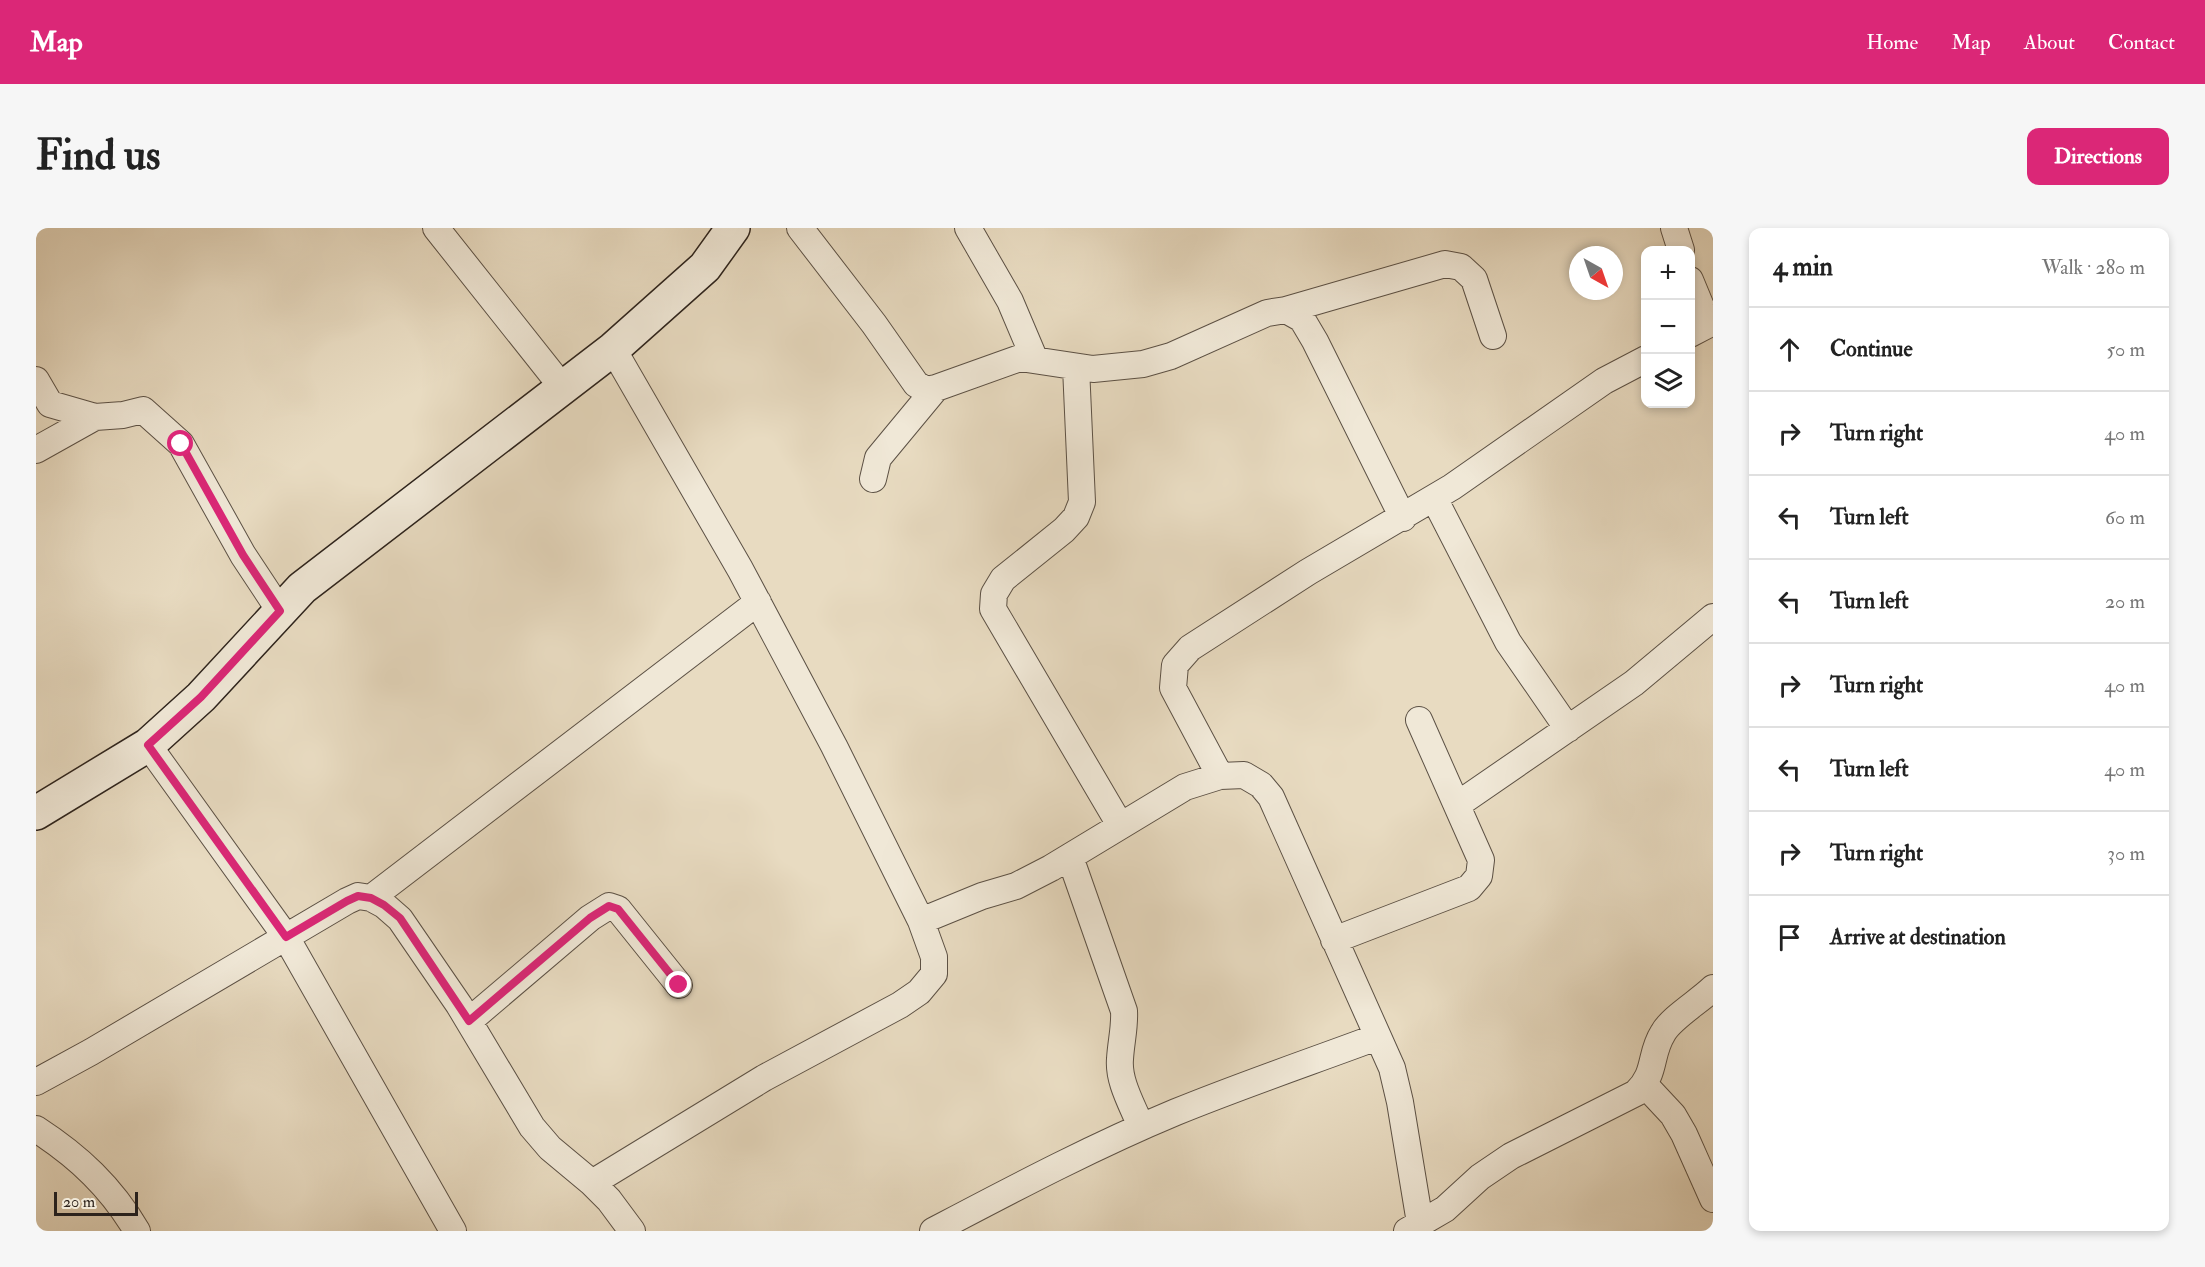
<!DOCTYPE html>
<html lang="en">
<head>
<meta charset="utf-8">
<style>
	:root { --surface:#fff; --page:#f6f6f6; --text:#222; --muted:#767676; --line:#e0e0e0; --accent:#db2777 }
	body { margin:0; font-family:"IM FELL Double Pica",serif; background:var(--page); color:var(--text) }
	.controls { position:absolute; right:18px; top:18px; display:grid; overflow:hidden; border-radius:12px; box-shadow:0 3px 9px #0003 }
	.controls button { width:54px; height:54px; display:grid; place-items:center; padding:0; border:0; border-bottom:2px solid var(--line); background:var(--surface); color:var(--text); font:30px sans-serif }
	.compass { position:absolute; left:1533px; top:18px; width:54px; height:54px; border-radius:50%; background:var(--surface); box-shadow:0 3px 9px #0003; rotate:140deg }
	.scale { position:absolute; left:18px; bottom:15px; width:84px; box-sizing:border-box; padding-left:6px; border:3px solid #2d231c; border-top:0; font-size:16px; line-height:21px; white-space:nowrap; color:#2d231c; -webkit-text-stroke:4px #f0e8d7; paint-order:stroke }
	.stop { position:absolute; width:18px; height:18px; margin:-14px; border:4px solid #db2777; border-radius:50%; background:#fff }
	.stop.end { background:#db2777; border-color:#fff; box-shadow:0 2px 6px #0008 }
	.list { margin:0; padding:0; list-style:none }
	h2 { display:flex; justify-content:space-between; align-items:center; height:78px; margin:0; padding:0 24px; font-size:26px }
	h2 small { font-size:20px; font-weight:400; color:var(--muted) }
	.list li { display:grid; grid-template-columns:39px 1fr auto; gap:18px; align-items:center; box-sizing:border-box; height:84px; padding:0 24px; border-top:2px solid var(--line) }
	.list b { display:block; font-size:22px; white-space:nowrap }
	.list em { font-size:20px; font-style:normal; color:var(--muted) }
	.icon { flex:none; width:33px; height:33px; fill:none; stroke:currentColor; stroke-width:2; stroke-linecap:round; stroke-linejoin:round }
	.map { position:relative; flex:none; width:1677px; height:1003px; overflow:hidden; border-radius:12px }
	header { display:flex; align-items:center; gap:36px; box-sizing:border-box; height:84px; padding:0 30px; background:var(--accent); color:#fff }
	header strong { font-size:28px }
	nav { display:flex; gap:33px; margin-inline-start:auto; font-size:21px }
	.intro { display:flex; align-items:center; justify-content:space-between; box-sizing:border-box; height:144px; padding:0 36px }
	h1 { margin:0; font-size:42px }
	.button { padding:15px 27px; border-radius:12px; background:var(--accent); color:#fff; font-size:21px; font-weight:700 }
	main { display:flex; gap:36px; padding:0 36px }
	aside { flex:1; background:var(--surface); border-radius:12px; box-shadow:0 3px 9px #0003 }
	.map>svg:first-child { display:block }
</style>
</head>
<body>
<header>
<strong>Map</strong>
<nav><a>Home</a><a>Map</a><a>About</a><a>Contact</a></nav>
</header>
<div class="intro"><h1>Find us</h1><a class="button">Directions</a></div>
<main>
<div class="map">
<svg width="1677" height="1003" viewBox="0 0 1677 1003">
	<rect width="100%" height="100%" fill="#e8dbc1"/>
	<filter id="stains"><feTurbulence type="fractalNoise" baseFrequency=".00333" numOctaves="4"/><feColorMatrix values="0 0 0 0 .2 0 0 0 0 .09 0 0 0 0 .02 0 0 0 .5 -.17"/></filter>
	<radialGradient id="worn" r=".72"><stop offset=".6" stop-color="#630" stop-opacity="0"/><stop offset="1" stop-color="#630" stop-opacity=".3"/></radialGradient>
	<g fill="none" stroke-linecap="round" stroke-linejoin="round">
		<defs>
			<path id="street" d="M400 0 527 160
				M764 0 838 96 880 156 890 162 900 160 984 130 1057 141 1107 136 1135 128 1231 85 1250 82 1266 91 1279 113 1367 290
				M932 0 974 73 999 132
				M1638 0 1645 22
				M1654 52 1666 81 1677 89
				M1250 82 1409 36 1425 39 1438 51 1457 108
				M1654 106 1677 94
				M1040 139 1046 274 1040 289 1028 302 967 351 958 366 957 381 1084 597
				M0 152 14 176 59 189 87 187 107 182 145 216 207 327 244 383
				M0 222 59 189
				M837 251 842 230 900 160
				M1398 270 1472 414 1532 501
				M112 517 250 709 417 1003
				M1184 548 1137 460 1139 437 1154 420 1272 344 1416 259 1568 153 1610 131
				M1421 577 1598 455 1677 389
				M1034 629 1088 783C1089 799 1085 814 1084 831 1082 854 1097 878 1105 899
				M335 670 722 374
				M885 693 946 668 980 658 1015 640 1149 559 1184 548 1208 547 1225 557 1235 569 1356 840 1364 874 1384 995
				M1298 712 1433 660 1443 648 1445 632 1383 492
				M433 793 554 690 573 678 582 681 643 757
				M0 854 55 824 311 673 322 668 335 670 348 677 364 691 423 777 496 899 514 920 556 955 573 972 596 1003
				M1609 857 1637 887 1648 906 1677 971
				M0 901C43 929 75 959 101 1003
				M556 955 728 850 864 777 883 764 898 746V729L885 693 798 518 704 341 577 121
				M897 1003C977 961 1056 919 1140 884 1206 857 1274 834 1341 809
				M1371 1003 1409 981 1444 949 1475 928 1600 865C1621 845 1613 827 1627 805 1635 790 1664 773 1677 760"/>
			<path id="secondary" d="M0 585 112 517 165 469 266 360 577 121 669 39 697 0"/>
		</defs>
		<use href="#street" stroke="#5c5145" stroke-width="28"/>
		<use href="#secondary" stroke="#2d231c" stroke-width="36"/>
		<use href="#street" stroke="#f0e8d7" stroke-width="26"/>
		<use href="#secondary" stroke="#f0e8d7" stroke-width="33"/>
	</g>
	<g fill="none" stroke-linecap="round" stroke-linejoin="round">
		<path stroke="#db2777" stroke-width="8" d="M145 216 207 327 244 383 165 469 112 517 250 709 311 673 322 668 335 670 348 677 364 690 433 793 554 690 573 678 582 681 643 757"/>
	</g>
	<rect width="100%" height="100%" filter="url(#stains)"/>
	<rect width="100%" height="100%" fill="url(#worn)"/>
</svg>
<div class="controls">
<button>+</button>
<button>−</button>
<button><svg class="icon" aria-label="layers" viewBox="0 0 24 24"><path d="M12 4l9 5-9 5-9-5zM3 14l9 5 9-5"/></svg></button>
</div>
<svg class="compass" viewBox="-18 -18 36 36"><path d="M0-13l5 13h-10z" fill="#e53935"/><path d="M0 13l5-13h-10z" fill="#767676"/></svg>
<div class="scale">20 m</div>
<div class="stop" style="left:145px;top:216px"></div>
<div class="stop end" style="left:643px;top:757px"></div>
</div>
<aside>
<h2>4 min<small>Walk · 280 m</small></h2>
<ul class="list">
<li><svg class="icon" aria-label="ahead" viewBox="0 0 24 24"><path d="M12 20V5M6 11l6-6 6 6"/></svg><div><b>Continue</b></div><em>50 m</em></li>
<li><svg class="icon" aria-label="right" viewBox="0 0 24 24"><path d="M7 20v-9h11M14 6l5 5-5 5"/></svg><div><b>Turn right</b></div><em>40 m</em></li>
<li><svg class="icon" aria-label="left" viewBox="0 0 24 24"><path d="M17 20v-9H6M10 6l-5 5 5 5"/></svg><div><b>Turn left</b></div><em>60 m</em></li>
<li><svg class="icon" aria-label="left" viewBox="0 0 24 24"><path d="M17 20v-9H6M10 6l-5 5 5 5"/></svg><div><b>Turn left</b></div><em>20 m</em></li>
<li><svg class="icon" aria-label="right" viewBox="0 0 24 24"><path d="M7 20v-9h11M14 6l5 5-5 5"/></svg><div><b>Turn right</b></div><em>40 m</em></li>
<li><svg class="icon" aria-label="left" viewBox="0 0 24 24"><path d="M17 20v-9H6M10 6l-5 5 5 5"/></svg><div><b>Turn left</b></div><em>40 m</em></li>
<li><svg class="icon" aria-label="right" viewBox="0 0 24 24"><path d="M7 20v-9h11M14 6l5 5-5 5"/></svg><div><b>Turn right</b></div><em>30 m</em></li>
<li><svg class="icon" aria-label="arrive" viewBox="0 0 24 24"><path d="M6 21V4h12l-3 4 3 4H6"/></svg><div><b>Arrive at destination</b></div></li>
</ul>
</aside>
</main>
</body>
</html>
